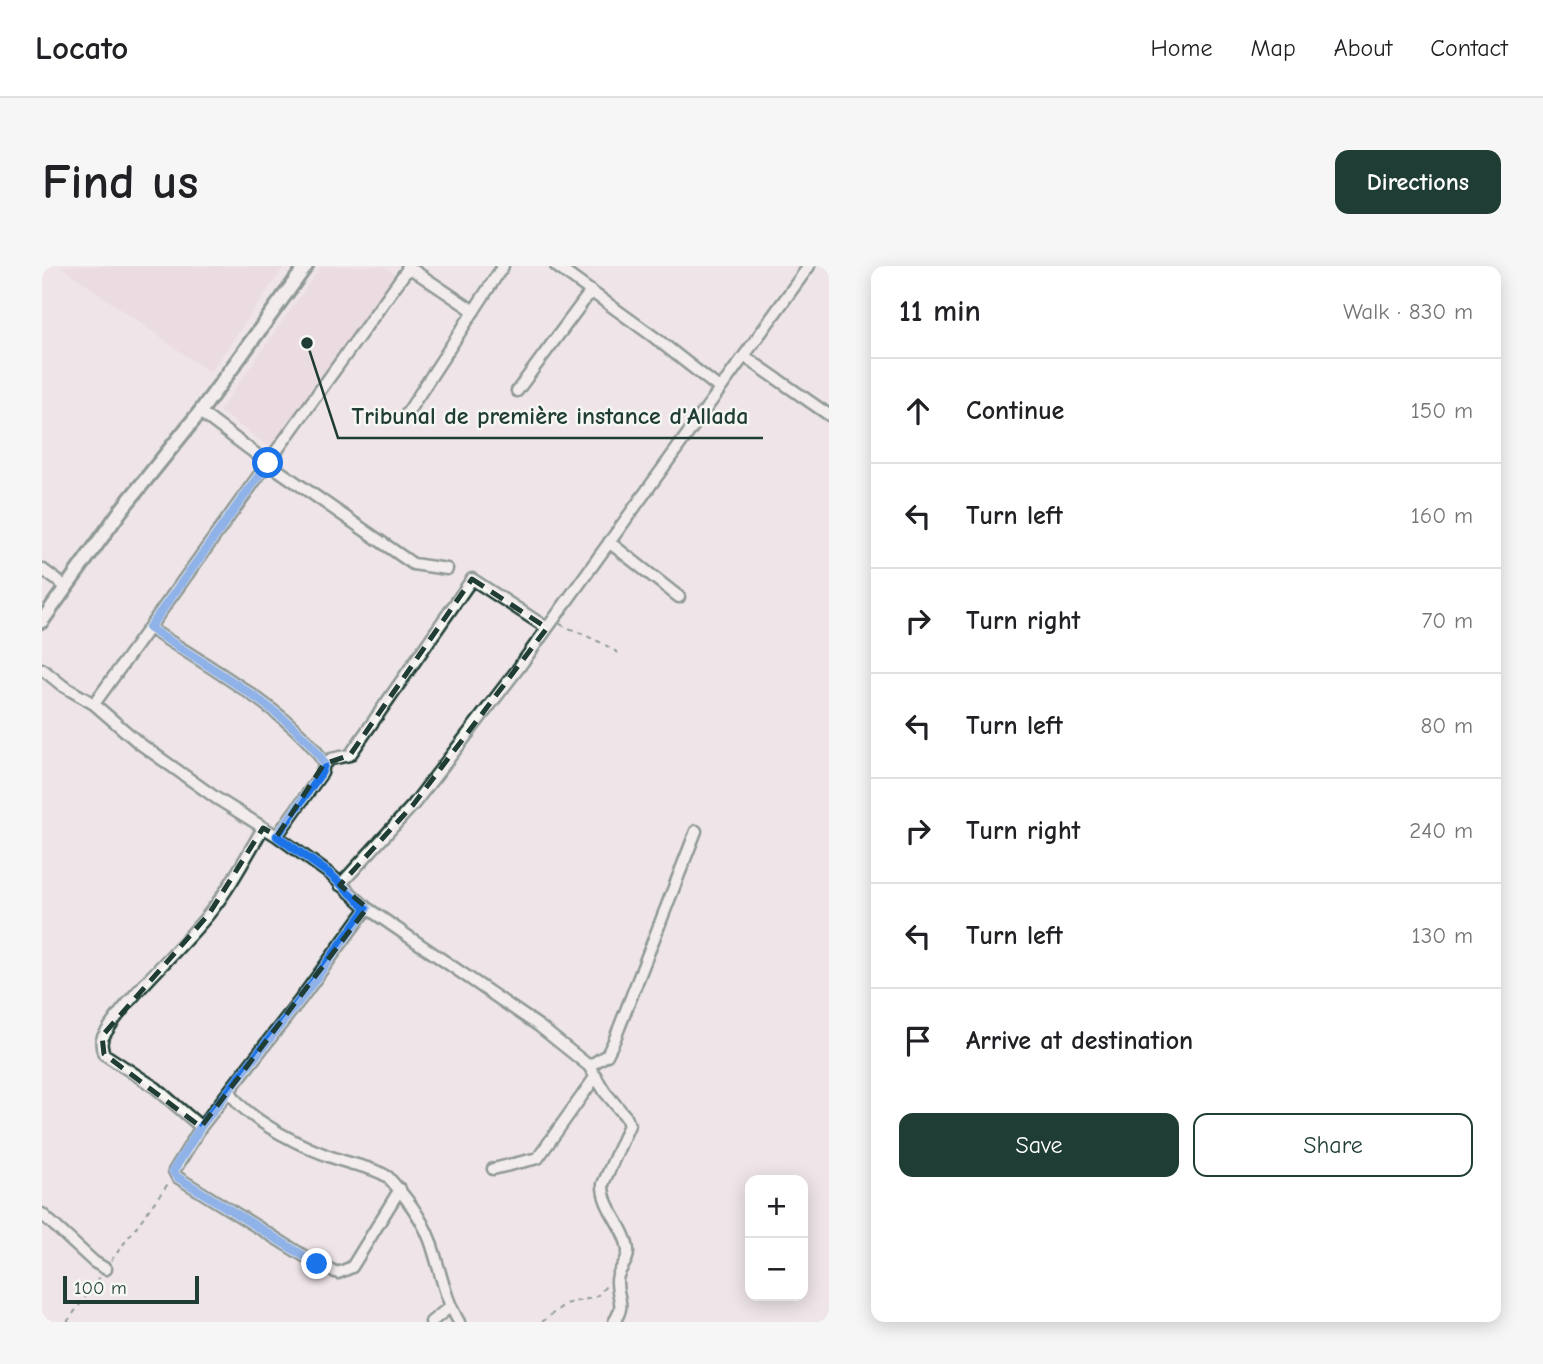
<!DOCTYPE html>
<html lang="en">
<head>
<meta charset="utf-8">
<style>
	:root { --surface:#fff; --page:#f6f6f6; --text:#202124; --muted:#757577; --line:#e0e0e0; --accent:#1f3d34 }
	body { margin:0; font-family:"Comic Neue",sans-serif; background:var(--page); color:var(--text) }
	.controls { position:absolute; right:21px; bottom:21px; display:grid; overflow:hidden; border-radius:14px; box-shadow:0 4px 18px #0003 }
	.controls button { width:63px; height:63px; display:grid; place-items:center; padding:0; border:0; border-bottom:2px solid var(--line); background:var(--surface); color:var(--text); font:35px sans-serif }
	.scale { position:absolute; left:21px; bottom:18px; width:136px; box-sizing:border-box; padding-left:7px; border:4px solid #1f3d34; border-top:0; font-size:19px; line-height:24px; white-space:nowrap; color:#1f3d34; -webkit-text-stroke:5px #f6f6f2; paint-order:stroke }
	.stop { position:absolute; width:21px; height:21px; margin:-16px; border:5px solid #1a73e8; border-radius:50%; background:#fff }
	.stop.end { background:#1a73e8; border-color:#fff; box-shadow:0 2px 7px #0008 }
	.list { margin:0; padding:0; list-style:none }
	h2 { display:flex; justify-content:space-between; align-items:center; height:91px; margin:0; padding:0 28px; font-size:30px }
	h2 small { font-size:23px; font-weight:400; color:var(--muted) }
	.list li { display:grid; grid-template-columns:46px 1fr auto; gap:21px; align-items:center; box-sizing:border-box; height:105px; padding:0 28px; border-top:2px solid var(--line) }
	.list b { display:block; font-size:26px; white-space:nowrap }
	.list em { font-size:23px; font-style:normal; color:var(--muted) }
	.actions { display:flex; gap:14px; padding:21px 28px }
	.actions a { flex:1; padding:16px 0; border:2px solid var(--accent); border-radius:14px; text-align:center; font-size:24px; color:var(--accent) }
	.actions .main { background:var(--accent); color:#fff }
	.icon { flex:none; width:38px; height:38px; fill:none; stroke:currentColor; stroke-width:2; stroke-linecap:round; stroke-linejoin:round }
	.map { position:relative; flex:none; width:787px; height:1056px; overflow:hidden; border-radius:14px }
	header { display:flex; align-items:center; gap:42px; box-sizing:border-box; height:98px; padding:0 35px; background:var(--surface); border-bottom:2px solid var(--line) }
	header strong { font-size:33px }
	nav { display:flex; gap:38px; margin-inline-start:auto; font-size:24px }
	.intro { display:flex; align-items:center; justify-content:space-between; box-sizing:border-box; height:168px; padding:0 42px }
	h1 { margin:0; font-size:49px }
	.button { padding:18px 32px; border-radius:14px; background:var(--accent); color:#fff; font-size:24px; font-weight:700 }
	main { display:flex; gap:42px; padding:0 42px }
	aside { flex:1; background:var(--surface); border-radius:14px; box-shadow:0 4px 18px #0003 }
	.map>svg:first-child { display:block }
</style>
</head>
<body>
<header>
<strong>Locato</strong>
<nav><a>Home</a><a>Map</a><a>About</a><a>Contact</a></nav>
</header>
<div class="intro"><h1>Find us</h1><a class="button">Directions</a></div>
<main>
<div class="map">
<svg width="787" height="1056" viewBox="0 0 787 1056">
	<rect width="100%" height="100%" fill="#efe5e8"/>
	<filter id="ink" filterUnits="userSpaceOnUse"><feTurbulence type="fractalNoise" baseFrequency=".0143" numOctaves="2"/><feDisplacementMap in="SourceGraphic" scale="14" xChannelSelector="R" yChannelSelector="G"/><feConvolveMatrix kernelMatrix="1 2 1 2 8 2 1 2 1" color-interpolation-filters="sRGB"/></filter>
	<g filter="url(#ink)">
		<path fill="#e7d1dc" d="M18 0H243L168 107Z
			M279 0H341L353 8 230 183 177 145Z"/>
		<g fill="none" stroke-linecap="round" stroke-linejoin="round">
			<defs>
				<path id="minor" d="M365 0 432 45
					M514 0 612 71 677 122
					M702 90 787 149
					M475 125 549 25
					M158 146 226 197 371 298 405 303
					M362 152 461 0
					M567 276 637 331
					M0 303 24 321
					M107 362C151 391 261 453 282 498L280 507 235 570
					M0 403 21 420 52 438 97 477 174 532 235 570 289 609 325 642 497 760 547 800 563 826 584 851 587 859 561 918C560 942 584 961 586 984 587 996 576 1003 575 1014 574 1032 585 1037 572 1056
					M52 438 367 1
					M282 498 289 493 308 489 430 313 505 362
					M298 619 371 539 475 404 767 0
					M325 642 258 734 159 861 132 905 135 911 275 998 296 1007 310 1001 358 923
					M547 800 565 789 572 775 654 565
					M188 825C203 855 269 885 301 895 316 900 333 902 346 911 363 930 379 950 388 974 398 1002 402 1031 417 1056
					M159 861 114 822 62 788C59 781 58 774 63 768 91 724 133 689 166 649 188 622 204 591 221 562
					M451 903 496 892 554 810
					M0 948 52 996 64 1003
					M389 1056 409 1040"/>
				<path id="secondary" d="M0 355 80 243 158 146 264 0"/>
			</defs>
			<use href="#minor" stroke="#1f3d34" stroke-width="15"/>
			<use href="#secondary" stroke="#1f3d34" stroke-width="18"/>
			<path stroke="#1f3d34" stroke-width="2" stroke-dasharray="5 5" stroke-linecap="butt" d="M518 358 560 377 578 388
				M69 995 128 915
				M25 1056 58 1011
				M500 1056 523 1038 554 1031 564 1020"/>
			<use href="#minor" stroke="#f6f6f2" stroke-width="10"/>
			<use href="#secondary" stroke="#f6f6f2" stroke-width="12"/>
		</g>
	</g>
	<g fill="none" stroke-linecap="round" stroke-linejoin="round" filter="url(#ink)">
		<path stroke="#1a73e8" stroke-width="9" d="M226 197 107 362C151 391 262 454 282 498L279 507 235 570 289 609 325 642 258 734 159 860 131 905 135 911 275 998"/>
	</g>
	<path d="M0 0H787V1056H0ZM430 313 505 362 371 539 298 619 325 642 159 861 62 788 60 770 167 648 221 562 235 570 282 498 308 489Z" fill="#efe5e8" fill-opacity=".55" fill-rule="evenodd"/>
	<path fill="none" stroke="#1f3d34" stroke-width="5" stroke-dasharray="14 9" stroke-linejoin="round" d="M430 313 505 362 371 539 298 619 325 642 159 861 62 788 60 770 167 648 221 562 235 570 282 498 308 489Z"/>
	<path fill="none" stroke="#1f3d34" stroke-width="2.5" d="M265 77L296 172H721"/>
	<circle fill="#1f3d34" stroke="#f6f6f2" stroke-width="2.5" cx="265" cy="77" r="7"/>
	<g font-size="24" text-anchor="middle" font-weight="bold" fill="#1f3d34" stroke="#f6f6f2" stroke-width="5" stroke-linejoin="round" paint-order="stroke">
		<text x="508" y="158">Tribunal de première instance d'Allada</text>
	</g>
</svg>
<div class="controls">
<button>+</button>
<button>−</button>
</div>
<div class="scale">100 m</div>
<div class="stop" style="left:226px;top:197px"></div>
<div class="stop end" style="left:275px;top:998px"></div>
</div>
<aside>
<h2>11 min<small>Walk · 830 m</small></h2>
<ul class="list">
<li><svg class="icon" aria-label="ahead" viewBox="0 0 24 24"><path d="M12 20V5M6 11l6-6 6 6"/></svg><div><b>Continue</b></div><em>150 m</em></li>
<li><svg class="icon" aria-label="left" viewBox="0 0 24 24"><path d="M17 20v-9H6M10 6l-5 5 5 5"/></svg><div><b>Turn left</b></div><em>160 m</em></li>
<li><svg class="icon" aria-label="right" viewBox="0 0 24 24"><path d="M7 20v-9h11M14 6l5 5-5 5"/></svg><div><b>Turn right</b></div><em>70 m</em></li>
<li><svg class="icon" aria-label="left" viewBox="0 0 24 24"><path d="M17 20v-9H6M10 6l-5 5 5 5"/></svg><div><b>Turn left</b></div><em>80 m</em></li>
<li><svg class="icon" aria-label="right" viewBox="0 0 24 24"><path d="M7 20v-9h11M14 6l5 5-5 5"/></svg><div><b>Turn right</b></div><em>240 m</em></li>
<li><svg class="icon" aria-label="left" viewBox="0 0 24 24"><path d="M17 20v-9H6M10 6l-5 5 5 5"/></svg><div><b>Turn left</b></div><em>130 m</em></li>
<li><svg class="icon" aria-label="arrive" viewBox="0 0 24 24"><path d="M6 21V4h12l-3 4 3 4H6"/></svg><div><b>Arrive at destination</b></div></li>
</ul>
<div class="actions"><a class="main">Save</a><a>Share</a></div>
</aside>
</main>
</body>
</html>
